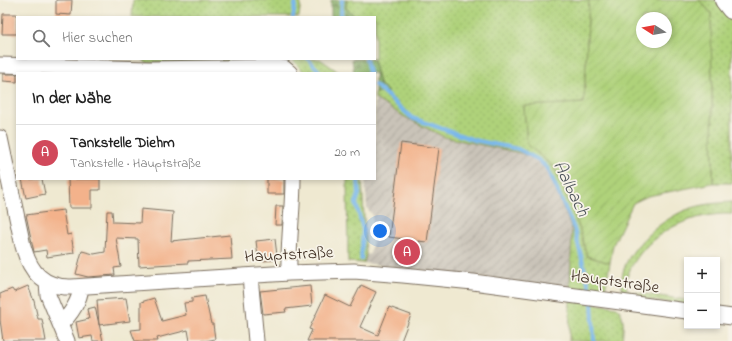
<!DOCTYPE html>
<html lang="de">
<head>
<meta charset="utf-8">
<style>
	:root { --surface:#fff; --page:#f6f6f6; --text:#222; --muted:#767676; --line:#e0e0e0; --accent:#d1495b }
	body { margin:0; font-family:"Indie Flower",sans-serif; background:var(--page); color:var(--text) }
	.controls { position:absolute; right:12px; bottom:12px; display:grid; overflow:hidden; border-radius:0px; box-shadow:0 2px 6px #0003 }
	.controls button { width:36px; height:36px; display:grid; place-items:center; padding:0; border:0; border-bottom:1px solid var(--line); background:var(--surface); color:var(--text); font:20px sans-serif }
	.compass { position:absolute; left:636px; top:12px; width:36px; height:36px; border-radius:50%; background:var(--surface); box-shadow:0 2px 6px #0003; rotate:281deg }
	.you { position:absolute; left:380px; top:231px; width:14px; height:14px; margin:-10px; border:3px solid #fff; border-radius:50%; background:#1a73e8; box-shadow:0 0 0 6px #1a73e833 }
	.badge { display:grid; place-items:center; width:26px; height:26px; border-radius:50%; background:var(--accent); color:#fff; font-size:13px; font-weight:700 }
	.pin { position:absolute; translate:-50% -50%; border:2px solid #fff; box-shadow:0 1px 4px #0006 }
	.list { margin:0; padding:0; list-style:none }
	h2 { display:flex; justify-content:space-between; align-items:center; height:52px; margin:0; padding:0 16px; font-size:17px }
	h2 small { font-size:13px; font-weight:400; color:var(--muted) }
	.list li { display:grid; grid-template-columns:26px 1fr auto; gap:12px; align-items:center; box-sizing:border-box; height:56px; padding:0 16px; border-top:1px solid var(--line) }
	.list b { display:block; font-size:15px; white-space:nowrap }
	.list p { margin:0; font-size:13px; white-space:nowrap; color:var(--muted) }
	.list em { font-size:13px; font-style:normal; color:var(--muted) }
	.icon { flex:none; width:22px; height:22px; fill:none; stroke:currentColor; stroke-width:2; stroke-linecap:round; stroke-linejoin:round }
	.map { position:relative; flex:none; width:732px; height:341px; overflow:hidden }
	.search { position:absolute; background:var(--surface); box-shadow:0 2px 6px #0003; left:16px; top:16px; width:360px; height:44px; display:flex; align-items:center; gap:10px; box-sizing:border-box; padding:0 14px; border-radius:0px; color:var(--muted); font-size:15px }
	.panel { position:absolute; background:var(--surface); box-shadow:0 2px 6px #0003; left:16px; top:72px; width:360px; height:108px; border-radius:0px }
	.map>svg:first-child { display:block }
</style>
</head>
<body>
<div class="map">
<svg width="732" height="341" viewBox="0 0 732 341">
	<defs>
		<pattern id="industrial-furrows" width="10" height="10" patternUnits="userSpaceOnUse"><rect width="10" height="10" fill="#c9c3b8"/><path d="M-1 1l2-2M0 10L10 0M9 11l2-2" fill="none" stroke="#a49f95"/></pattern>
		<pattern id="grass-dots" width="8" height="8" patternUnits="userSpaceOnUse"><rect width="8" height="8" fill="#afd27a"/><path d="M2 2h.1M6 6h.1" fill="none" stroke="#97b469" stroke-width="1.8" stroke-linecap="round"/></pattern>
		<pattern id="forest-firs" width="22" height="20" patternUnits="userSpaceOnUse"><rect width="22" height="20" fill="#8bb46a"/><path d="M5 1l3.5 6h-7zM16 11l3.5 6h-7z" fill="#739357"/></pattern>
		<pattern id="garden-furrows" width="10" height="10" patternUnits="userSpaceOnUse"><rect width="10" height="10" fill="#afd27a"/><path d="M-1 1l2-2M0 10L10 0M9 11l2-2" fill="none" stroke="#97b469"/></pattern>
	</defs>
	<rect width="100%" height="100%" fill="#f7f3e8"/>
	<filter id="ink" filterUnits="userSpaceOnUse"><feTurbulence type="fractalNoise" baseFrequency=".025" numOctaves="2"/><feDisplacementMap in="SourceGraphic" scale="8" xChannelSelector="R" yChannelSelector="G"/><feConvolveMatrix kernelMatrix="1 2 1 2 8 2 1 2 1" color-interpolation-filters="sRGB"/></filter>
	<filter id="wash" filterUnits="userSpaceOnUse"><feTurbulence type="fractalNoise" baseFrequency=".012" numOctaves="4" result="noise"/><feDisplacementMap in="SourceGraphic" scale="16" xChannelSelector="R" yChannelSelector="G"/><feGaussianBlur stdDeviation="0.9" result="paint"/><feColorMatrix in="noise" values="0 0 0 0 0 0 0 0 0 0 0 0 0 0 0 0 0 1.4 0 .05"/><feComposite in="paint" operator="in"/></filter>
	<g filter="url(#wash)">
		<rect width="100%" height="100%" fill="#efe9d1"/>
		<path fill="url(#industrial-furrows)" d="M375 99 405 117 444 137 521 153 536 159 548 171 572 229 570 289 364 263 366 255 370 254 374 235 372 214 367 208 365 179H375Z"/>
		<path fill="url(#grass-dots)" stroke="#757e4c" d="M133 0H301L299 17H132Z
			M347 0H589L584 103 524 106 527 144 555 168 579 227 587 256 610 263 604 295 570 289 572 229 548 171 536 159 521 153 444 137 405 117 375 99V93L387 92 379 83 373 59H375V17H356L346 8Z
			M699 0H716L732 18V183H713L711 13Z
			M143 59H289L287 63H146Z
			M294 59H320L340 73H305L293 61Z
			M347 179H362L366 255 364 263 348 262Z
			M732 202V214C694 213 655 229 635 261 629 270 625 279 627 290L631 292 687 300V305L629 297 624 294C611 260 658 221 686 210 701 204 717 203 732 202Z
			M570 300 617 307C626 317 623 329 622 341H569Z"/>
		<path fill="url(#forest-firs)" stroke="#636f44" d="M331 0H347L346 8 356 17H331Z
			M352 59H373L379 83 388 92 375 93V73H354Z"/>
		<path fill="url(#garden-furrows)" stroke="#757e4c" fill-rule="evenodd" d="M589 0H699L711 13 713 183 648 196 633 203 613 245 610 263 587 256 579 227 555 168 527 144 524 106 584 103ZM642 18H666V42H642Z"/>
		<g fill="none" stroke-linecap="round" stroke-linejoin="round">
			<path stroke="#79b7ec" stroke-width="4" d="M342 0 341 15 343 17
				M293 17 296 0
				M308 59 321 73
				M366 59 369 73
				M375 85 412 118 474 140 518 149 539 160 548 169 574 228 591 294
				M358 179 359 194 356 203 363 230 361 259
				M592 301 594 341"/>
		</g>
		<g id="blocks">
			<path fill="#f3b28b" d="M56 0H72L71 15 56 14Z
				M3 14H17V34H2Z
				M3 74H17V82L3 81Z
				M401 143 439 148 427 242 418 241 416 255 403 249 404 239 389 237Z
				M22 179H42L45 194 26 198Z
				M68 179H100V190H92V208H69Z
				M267 179H284V194H267Z
				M276 206H283L282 225H275Z
				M141 209 173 212 171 241 230 235 232 259 188 261V263L139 266 138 239 116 238 121 267 114 268 115 275 88 277 76 274 82 251 94 254 105 252 107 211H112L113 222 140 223Z
				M63 210 67 235 71 234 74 253 47 257 46 250 34 252 26 215Z
				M275 239 277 256H273L274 260 263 261 262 256 258 257 256 241Z
				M361 285 376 292 360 327 378 335 389 307 411 315 401 341H307L312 330 309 329 325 295 350 307Z
				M28 286 34 301 38 319H42L46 341H3L0 320V294L12 289 14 292Z
				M310 286 312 306 285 309 286 312 263 314 260 291Z
				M205 296 211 324H213L215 339 206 341H190L188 330 157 338 158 341H135L131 330 141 329V302L154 298 162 321 186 315 184 303 192 302V298Z
				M126 298 130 321 99 325 97 300Z
				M95 307 103 341H93L92 336 79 338 76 322 89 319 87 309Z"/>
		</g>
	</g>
	<g filter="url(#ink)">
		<use href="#blocks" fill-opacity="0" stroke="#7a6d5d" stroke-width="1"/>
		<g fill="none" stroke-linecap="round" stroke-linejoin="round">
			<defs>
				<path id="minor" d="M0 65 149 69 276 67 284 68 290 73
					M0 138 23 246C30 272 43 288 72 287L289 273 354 271 403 275 473 282 687 311
					M289 273C288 242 293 210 293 179
					M250 276 256 341
					M47 283 48 295 67 341
					M717 315 732 317
					M60 324C71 315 80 300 81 287"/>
				<path id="major" d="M725 0 732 9"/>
			</defs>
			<use href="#minor" stroke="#7a6d5d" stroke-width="17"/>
			<use href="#major" stroke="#7a6d5d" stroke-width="22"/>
			<use href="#minor" stroke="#fff" stroke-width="15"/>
			<use href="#major" stroke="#fff" stroke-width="20"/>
		</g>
	</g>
	<g text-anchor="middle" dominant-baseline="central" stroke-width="3.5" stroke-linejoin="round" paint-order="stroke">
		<g font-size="17" fill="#3b2a1e" stroke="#f7f3e8">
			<text transform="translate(289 255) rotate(-3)">Hauptstraße</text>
			<text transform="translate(615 282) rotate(8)">Hauptstraße</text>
		</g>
		<g font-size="18" font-style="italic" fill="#4e545c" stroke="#f7f3e8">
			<text transform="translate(570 189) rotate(64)">Aalbach</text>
		</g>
	</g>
</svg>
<div class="controls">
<button>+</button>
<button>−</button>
</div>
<svg class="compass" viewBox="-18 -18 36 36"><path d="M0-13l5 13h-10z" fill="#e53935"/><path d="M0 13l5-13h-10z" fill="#767676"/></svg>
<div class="you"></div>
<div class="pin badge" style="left:407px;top:252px">A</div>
<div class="search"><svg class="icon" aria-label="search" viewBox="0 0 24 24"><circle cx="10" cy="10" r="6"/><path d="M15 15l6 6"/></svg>Hier suchen</div>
<section class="panel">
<h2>In der Nähe<small></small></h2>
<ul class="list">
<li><span class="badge">A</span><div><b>Tankstelle Diehm</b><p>Tankstelle · Hauptstraße</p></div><em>20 m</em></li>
</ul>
</section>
</div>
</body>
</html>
